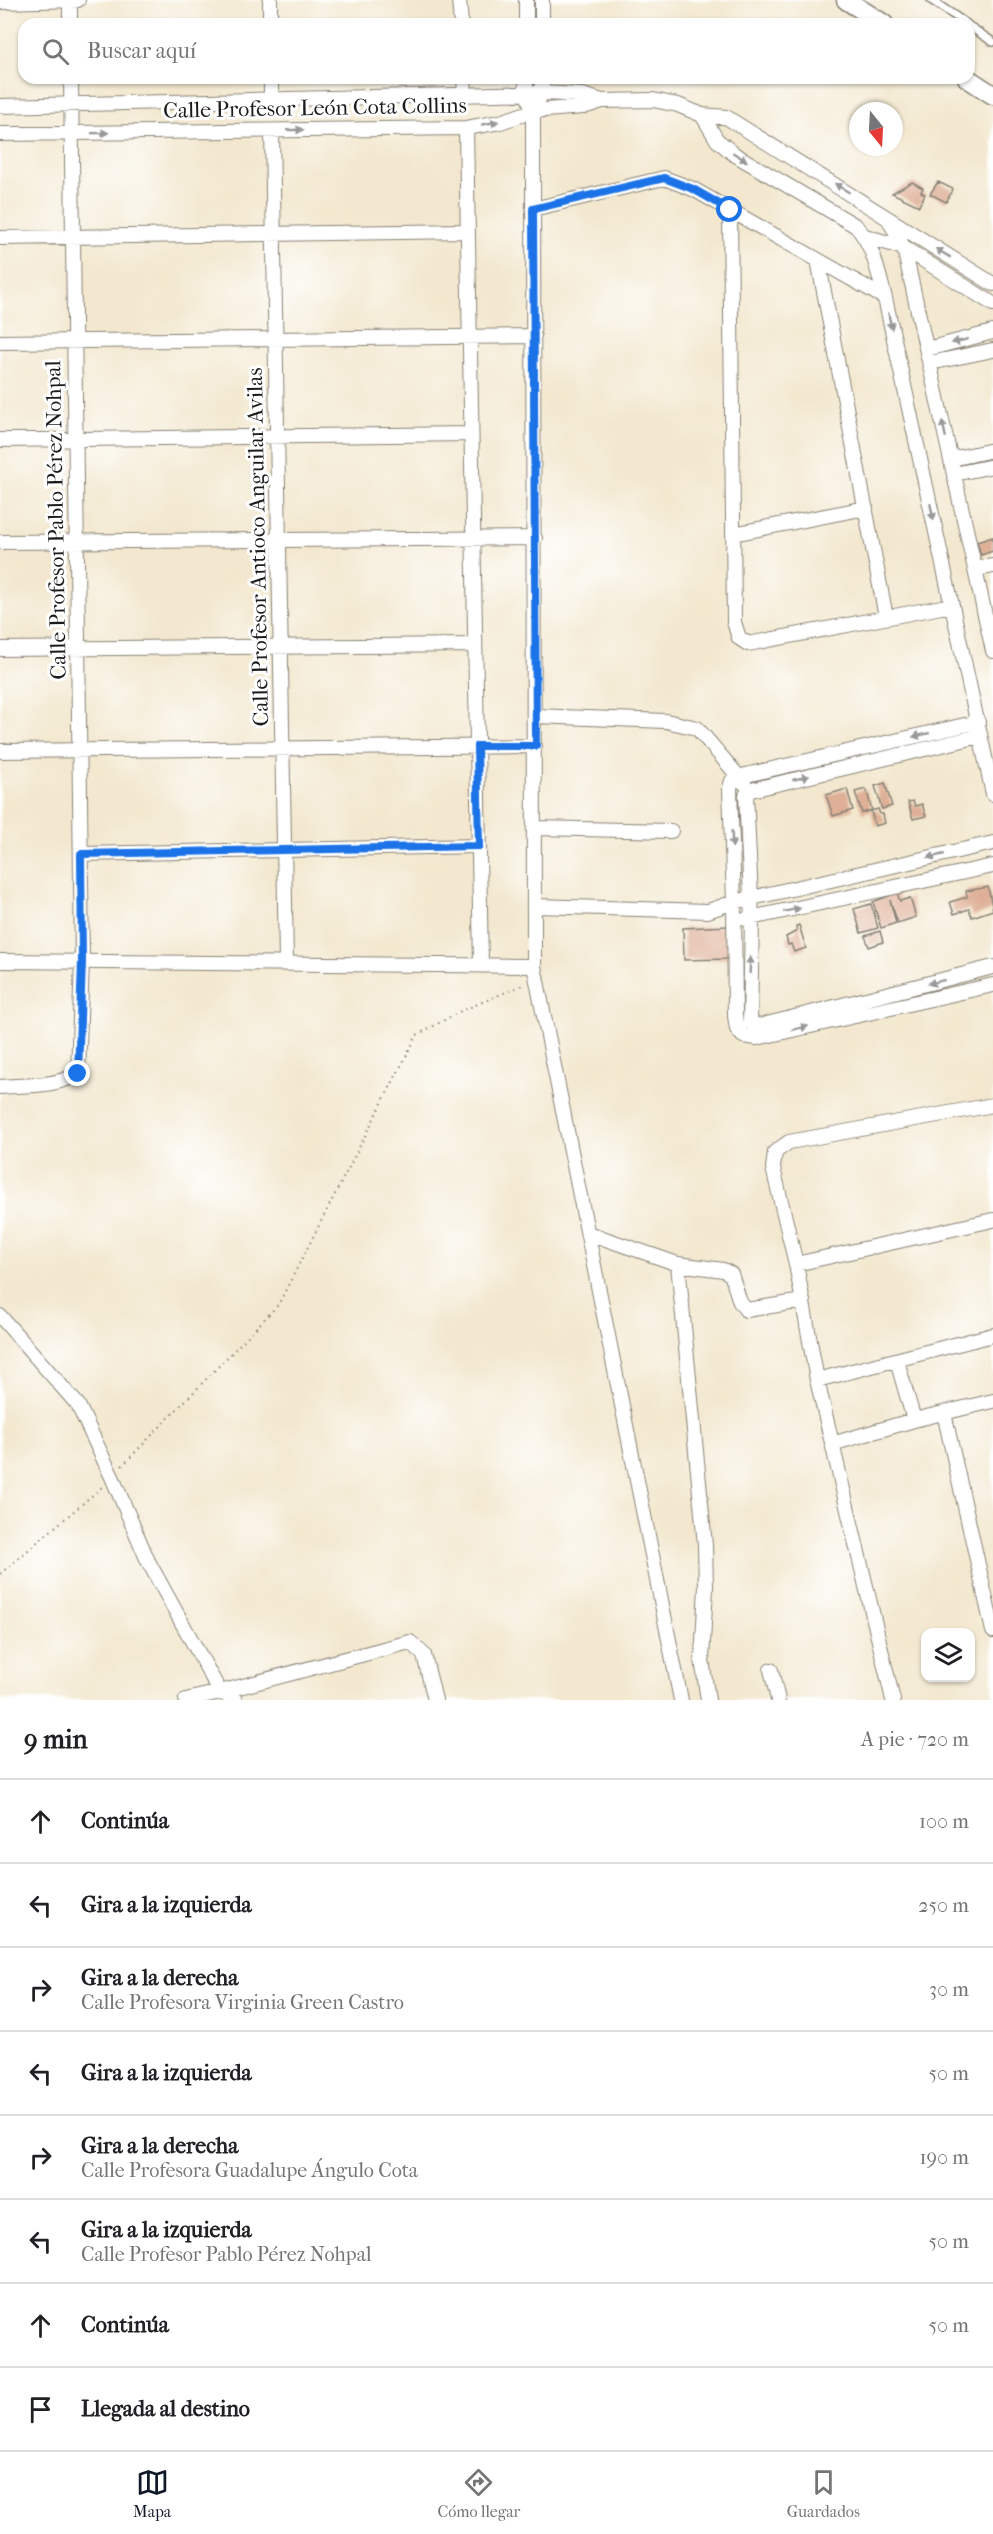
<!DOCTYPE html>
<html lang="es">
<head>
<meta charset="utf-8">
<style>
	:root { --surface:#fff; --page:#f2f2f2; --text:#202124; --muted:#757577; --line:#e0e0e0; --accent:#111827 }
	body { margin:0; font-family:"IM FELL French Canon",serif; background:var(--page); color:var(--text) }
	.controls { position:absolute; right:18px; bottom:18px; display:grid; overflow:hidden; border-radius:12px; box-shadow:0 2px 4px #0004 }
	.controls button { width:54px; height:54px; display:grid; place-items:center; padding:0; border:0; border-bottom:2px solid var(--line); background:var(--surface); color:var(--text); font:30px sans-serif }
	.compass { position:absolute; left:849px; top:102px; width:54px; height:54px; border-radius:50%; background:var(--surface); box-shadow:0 2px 4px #0004; rotate:162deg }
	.stop { position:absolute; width:18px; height:18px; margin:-14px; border:4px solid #1a73e8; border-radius:50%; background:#fff }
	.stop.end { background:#1a73e8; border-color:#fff; box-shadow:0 2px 6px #0008 }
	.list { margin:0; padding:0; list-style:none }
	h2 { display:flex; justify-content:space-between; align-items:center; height:78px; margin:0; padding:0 24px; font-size:26px }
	h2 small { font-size:20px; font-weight:400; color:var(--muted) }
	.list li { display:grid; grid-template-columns:39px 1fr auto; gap:18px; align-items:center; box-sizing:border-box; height:84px; padding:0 24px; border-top:2px solid var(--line) }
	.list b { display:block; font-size:22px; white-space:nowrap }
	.list p { margin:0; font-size:20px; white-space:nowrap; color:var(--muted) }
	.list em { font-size:20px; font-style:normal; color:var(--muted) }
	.icon { flex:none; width:33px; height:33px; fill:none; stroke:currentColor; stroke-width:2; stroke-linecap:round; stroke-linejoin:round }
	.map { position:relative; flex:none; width:993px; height:1700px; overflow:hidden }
	.search { position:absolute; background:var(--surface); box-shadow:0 2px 4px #0004; left:18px; right:18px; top:18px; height:66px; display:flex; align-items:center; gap:15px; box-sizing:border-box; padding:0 21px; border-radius:18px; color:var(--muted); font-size:22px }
	.sheet { height:750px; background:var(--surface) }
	nav { display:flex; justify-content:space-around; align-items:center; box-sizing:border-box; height:84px; border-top:2px solid var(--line); background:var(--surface); font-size:16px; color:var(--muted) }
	nav a { display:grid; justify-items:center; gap:3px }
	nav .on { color:var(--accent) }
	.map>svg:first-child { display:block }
</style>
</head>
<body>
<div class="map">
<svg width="993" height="1700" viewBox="0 0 993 1700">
	<rect width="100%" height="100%" fill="#fff"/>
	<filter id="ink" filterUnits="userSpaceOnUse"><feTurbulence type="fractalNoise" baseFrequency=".0167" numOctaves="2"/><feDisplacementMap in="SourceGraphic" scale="12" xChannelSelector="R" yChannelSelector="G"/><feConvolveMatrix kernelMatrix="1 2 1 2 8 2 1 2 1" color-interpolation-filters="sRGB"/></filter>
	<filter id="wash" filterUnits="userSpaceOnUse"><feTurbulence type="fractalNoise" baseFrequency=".008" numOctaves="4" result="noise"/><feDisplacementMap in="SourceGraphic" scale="24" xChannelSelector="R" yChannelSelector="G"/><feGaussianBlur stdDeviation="1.35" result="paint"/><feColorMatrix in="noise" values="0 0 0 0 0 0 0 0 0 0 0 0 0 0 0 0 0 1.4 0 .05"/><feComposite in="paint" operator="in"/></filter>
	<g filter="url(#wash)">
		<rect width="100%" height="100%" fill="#f3e8cf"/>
		<g id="blocks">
			<path fill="#dfb097" d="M912 182 923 188 921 192 925 194 919 206 892 193Z
				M938 182 953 189 946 202 930 194Z
				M993 537V551L981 555 977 542Z
				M885 783 892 806 882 809 875 786Z
				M847 789 853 810 833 816 826 795Z
				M866 789 872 810 862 813 855 792Z
				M913 801 915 806 922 804 926 816 913 819 908 802Z
				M878 809 880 814H883L885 823 875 826 871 811Z
				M988 887 993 910 972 917 969 909 954 914 950 902 967 897 966 891Z
				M897 893 900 901 910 898 916 917 898 923 890 900 896 923 881 928 873 902Z
				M871 904 878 928 861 933 854 909Z
				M799 925 806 948 794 952 791 944 788 945 786 937 797 931 796 926Z
				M729 926 730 959 684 960 683 928Z
				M880 931 883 942 869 947 865 936Z"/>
		</g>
	</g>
	<g filter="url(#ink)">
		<use href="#blocks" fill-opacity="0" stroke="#888276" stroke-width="1.5"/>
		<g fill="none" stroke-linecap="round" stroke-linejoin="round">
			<defs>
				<path id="service" d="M931 0 967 24
					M969 26 993 42"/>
				<path id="minor" d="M70 0V24
					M270 0V24
					M459 0 461 24
					M526 0V24
					M0 2 78 0
					M542 24V0
					M271 78V100
					M464 78 465 95
					M526 78V93L530 102
					M539 99 542 93V78
					M0 106 542 93 582 95 602 101
					M533 111 534 966 681 1700
					M702 115 717 140 734 154 856 226C874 246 878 273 885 298L993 794
					M466 128 481 965
					M272 131 286 963
					M0 134 466 128 500 122 533 111 583 107 602 101 653 100 678 105 702 115 726 117 993 284
					M533 209 664 178 693 189 885 298
					M730 210 734 622 739 638 748 644 952 605
					M890 222 904 248 993 651
					M865 236 904 248 993 304
					M0 238 468 231
					M818 260 886 617
					M0 342 534 336
					M927 349 993 332
					M930 363 993 350
					M0 440 471 434
					M951 459 993 450
					M954 474 993 466
					M733 534 866 508
					M0 542 535 538
					M975 569 993 566
					M0 649 475 645
					M535 716 666 721 697 728 744 783
					M978 722 737 777 732 781 730 788 734 902 735 1016 737 1029 743 1036 757 1038 993 985
					M980 736 751 790 746 795 752 918 750 1023 759 1026 993 967
					M0 751 535 746
					M535 828 671 831
					M81 854 479 846
					M535 906 708 911 734 902 993 843
					M746 919 993 866
					M0 961 534 966
					M0 1087C25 1085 55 1087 78 1074L82 961 71 78
					M588 1233 678 1264 705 1545 706 1587 702 1660 708 1700
					M678 1264 723 1270 731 1274 740 1302 746 1310 803 1301
					M796 1264 993 1220
					M0 1316 78 1405 112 1477 148 1561 220 1692 410 1642 424 1655 435 1700
					M897 1361 914 1420
					M817 1380 993 1335
					M944 1413 993 1631
					M832 1444 914 1420 993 1401
					M771 1670 778 1700
					M186 1700 220 1692 235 1700
					M893 1700 817 1380 796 1264 773 1168 775 1152 789 1142 993 1105"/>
				<path id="tertiary" d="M846 0 884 24
					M967 78 993 95"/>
			</defs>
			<use href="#service" stroke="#888276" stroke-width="10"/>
			<use href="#minor" stroke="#888276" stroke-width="16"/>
			<use href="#tertiary" stroke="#888276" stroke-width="21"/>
			<path stroke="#888276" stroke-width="2" stroke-dasharray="1.5 4.5" stroke-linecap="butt" d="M122 1466 278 1305 417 1035 461 1011 523 985
				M0 1574 102 1487"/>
			<use href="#service" stroke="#fff" stroke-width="7"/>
			<use href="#minor" stroke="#fff" stroke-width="14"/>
			<use href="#tertiary" stroke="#fff" stroke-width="18"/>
		</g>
		<defs><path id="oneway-solid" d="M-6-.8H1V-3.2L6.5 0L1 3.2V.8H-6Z" transform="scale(1.5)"/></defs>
		<g fill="#999">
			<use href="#oneway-solid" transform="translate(490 123) rotate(-11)"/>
			<use href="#oneway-solid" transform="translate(295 130) rotate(-1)"/>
			<use href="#oneway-solid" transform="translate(100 133) rotate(-1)"/>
			<use href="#oneway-solid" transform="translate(740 157) rotate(32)"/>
			<use href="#oneway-solid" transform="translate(842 188) rotate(-148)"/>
			<use href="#oneway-solid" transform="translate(943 253) rotate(-149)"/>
			<use href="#oneway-solid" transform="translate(890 321) rotate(78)"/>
			<use href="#oneway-solid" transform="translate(960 341) rotate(166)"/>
			<use href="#oneway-solid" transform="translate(944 429) rotate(-102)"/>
			<use href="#oneway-solid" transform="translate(932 512) rotate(78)"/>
			<use href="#oneway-solid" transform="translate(921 735) rotate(167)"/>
			<use href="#oneway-solid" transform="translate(801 778) rotate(-13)"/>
			<use href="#oneway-solid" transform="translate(732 839) rotate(88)"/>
			<use href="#oneway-solid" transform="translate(936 856) rotate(167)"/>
			<use href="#oneway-solid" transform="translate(792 910) rotate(-12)"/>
			<use href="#oneway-solid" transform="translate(750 965) rotate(-88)"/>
			<use href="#oneway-solid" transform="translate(936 982) rotate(166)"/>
			<use href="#oneway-solid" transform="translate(800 1028) rotate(-13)"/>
		</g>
	</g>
	<g fill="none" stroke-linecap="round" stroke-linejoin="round" filter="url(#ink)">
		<path stroke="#1a73e8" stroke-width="8" d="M78 1074 82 962 81 854 479 846 477 746H536L533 209 664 178 693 189 730 210"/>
	</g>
	<g text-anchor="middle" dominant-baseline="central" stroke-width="6" stroke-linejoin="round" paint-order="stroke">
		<g font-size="22" fill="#1c1c1c" stroke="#fff">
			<text transform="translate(315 108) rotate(-1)">Calle Profesor León Cota Collins</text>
			<text transform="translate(56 520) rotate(-91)">Calle Profesor Pablo Pérez Nohpal</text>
			<text transform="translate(258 547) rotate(-91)">Calle Profesor Antioco Anguilar Avilas</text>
		</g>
	</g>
</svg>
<div class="controls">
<button><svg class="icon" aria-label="layers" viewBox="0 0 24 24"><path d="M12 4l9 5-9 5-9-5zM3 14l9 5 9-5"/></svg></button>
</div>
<svg class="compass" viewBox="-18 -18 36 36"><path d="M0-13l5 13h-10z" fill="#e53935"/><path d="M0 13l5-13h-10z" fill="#757577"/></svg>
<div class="stop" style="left:730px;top:210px"></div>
<div class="stop end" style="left:78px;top:1074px"></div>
<div class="search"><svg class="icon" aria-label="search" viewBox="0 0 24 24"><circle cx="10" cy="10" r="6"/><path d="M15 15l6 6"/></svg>Buscar aquí</div>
</div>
<section class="sheet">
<h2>9 min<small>A pie · 720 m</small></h2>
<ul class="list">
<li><svg class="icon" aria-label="ahead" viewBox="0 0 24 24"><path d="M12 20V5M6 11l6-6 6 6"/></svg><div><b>Continúa</b></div><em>100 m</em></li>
<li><svg class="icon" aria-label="left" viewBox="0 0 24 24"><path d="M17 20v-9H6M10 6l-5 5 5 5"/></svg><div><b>Gira a la izquierda</b></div><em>250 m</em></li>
<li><svg class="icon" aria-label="right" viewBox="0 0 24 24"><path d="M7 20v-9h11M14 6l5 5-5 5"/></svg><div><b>Gira a la derecha</b><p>Calle Profesora Virginia Green Castro</p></div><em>30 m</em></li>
<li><svg class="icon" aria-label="left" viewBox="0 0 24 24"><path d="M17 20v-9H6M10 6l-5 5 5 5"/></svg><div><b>Gira a la izquierda</b></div><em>50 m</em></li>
<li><svg class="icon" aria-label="right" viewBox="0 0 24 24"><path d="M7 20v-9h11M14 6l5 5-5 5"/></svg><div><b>Gira a la derecha</b><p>Calle Profesora Guadalupe Ángulo Cota</p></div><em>190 m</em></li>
<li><svg class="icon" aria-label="left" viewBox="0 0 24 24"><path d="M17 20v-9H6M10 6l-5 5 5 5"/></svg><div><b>Gira a la izquierda</b><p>Calle Profesor Pablo Pérez Nohpal</p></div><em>50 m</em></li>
<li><svg class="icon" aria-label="ahead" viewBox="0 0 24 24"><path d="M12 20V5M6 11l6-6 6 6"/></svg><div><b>Continúa</b></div><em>50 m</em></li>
<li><svg class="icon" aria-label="arrive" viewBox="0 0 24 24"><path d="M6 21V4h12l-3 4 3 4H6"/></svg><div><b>Llegada al destino</b></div></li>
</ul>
</section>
<nav>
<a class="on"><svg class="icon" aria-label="map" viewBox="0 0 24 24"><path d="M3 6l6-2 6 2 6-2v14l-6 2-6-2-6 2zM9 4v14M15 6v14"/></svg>Mapa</a>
<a><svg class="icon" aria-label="directions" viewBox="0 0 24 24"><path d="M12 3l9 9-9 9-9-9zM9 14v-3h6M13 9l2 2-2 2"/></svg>Cómo llegar</a>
<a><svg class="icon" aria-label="saved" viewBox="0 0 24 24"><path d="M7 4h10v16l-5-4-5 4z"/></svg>Guardados</a>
</nav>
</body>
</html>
